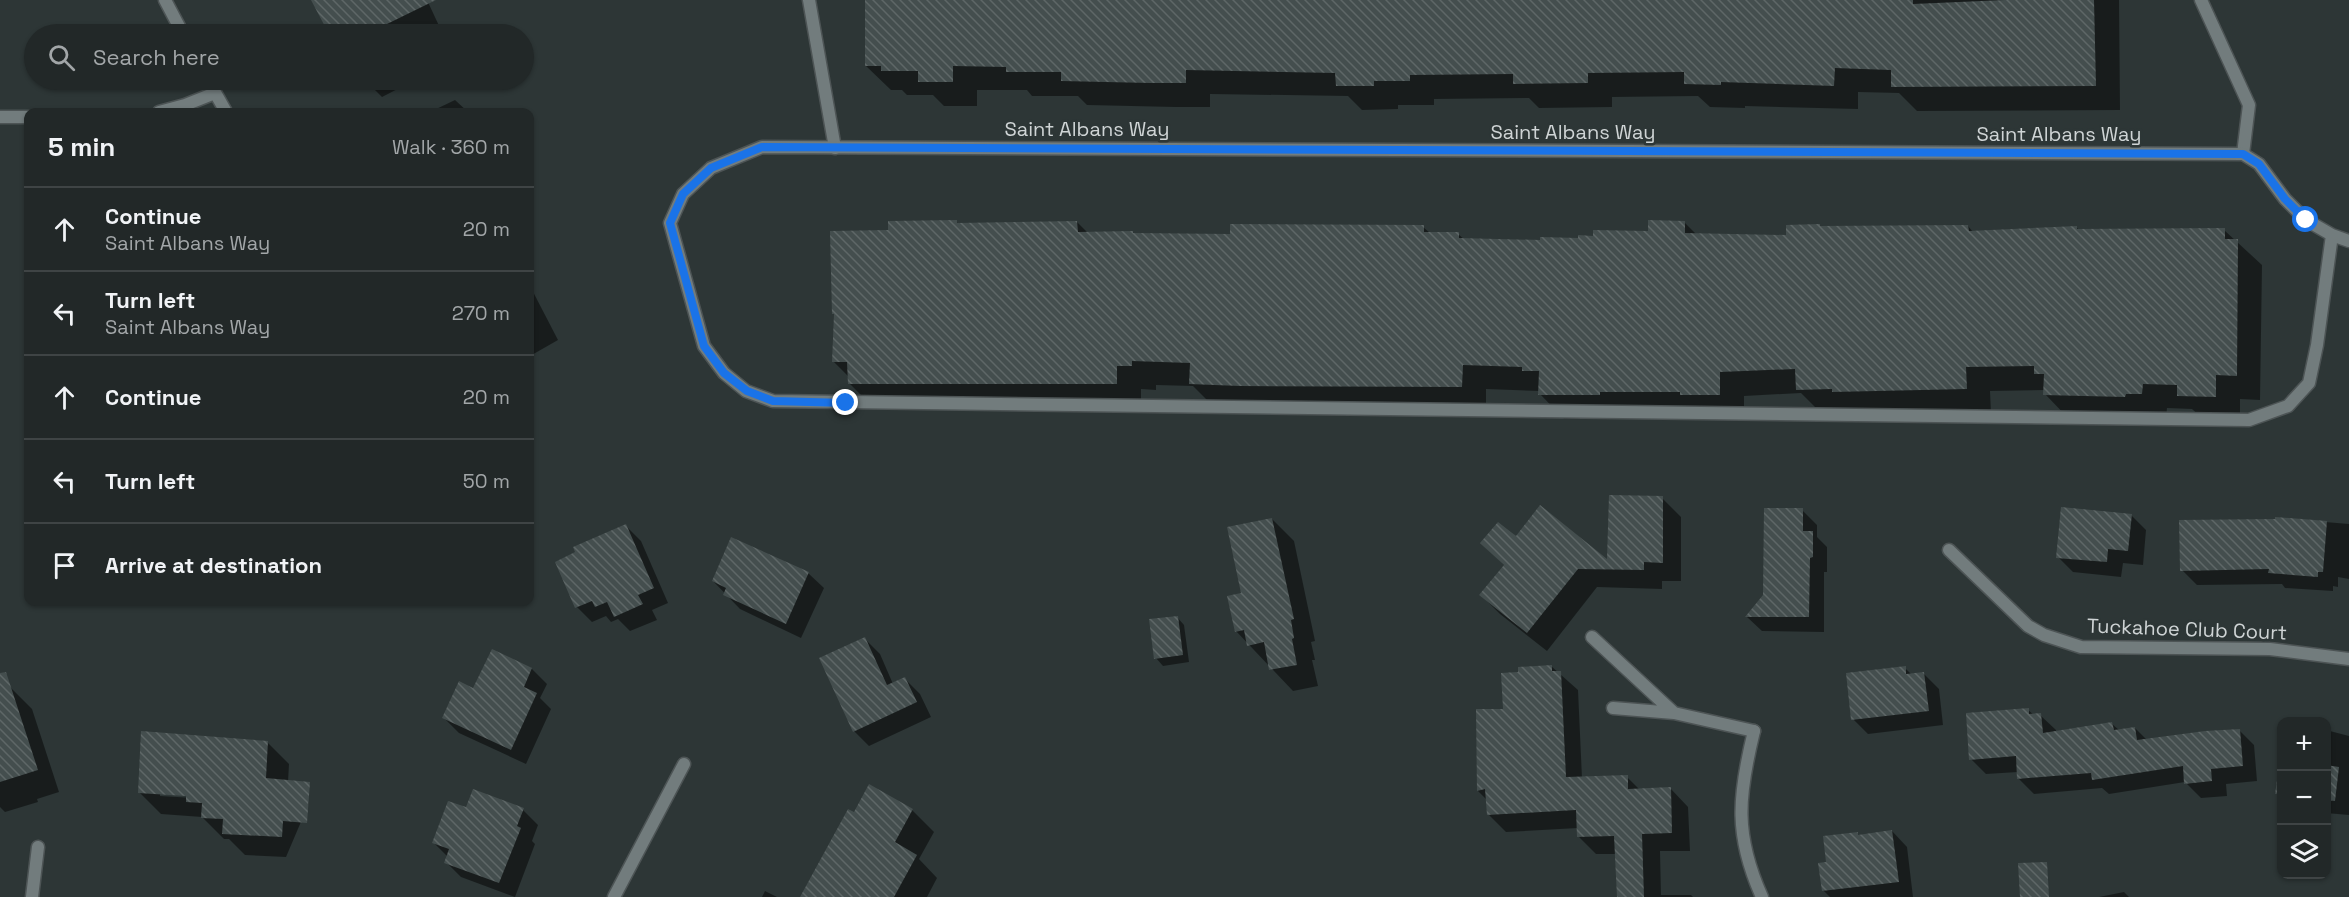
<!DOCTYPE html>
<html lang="en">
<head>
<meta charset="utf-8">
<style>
	:root { --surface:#222828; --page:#2e3434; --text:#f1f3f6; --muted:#a2a6a8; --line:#3f4445 }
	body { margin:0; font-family:"Space Grotesk",sans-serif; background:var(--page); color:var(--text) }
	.controls { position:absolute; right:18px; bottom:18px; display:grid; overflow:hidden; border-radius:12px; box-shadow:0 2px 4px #0004 }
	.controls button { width:54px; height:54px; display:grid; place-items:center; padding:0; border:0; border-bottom:2px solid var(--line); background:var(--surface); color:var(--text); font:30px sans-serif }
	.stop { position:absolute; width:18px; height:18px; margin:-14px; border:4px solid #1a73e8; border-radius:50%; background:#fff }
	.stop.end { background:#1a73e8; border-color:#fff; box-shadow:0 2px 6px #0008 }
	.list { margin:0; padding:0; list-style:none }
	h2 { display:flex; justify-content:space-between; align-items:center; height:78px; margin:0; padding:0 24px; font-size:26px }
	h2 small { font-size:20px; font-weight:400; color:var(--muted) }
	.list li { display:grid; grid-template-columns:39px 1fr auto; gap:18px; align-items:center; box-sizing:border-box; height:84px; padding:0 24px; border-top:2px solid var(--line) }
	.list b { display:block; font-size:22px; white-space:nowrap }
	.list p { margin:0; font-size:20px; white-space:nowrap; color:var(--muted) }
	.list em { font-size:20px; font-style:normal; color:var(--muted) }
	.icon { flex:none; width:33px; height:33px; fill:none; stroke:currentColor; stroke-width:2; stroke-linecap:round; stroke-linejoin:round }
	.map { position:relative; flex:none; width:2349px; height:897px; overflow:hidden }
	.search { position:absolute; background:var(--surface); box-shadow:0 2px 4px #0004; left:24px; top:24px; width:510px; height:66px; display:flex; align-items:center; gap:15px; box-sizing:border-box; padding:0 21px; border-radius:33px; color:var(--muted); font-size:22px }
	.panel { position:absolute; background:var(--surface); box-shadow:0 2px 4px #0004; left:24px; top:108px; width:510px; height:498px; border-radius:12px }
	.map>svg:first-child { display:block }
</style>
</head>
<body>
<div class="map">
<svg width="2349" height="897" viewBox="0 0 2349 897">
	<defs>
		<pattern id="building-back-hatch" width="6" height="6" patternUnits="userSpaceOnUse" patternTransform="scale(1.5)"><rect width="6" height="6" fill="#444e4e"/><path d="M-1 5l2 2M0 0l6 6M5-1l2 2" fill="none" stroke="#5e6767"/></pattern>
	</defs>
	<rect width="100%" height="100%" fill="#2d3636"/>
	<path fill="#0007" fill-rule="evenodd" d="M333 0H427L441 30 432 34H331L317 8Z
		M867 0H2119L2120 110 1917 111 1899 93 1858 92V109L1745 106V108L1710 107 1698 96 1612 97V107L1539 108 1529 98 1434 99V105H1398V109L1362 110 1348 96 1210 94V107H1175L1087 105 1078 96H1032L1027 90H977V106H944L933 95H907L902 90H891L866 66Z
		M365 80H415L382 97Z
		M455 100 468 112H430Z
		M956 222 959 224 1077 222 1088 233 1134 235H1231L1423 227 1430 233 1458 234 1465 240 1541 242 1649 232 1684 222 1697 235 1788 236 1821 228 1968 226 1973 232 2077 228 2080 231 2224 230 2262 265 2260 400 2240 399V421L2203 419 2192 409 2167 408 2166 418 2069 419 2045 394V390L1990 391 1991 413 1822 414 1801 393 1744 396V419L1624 416V419H1564L1540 394V391L1486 389V411L1215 408 1193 386 1156 385V390L1141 389V408H874L849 383V377L834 362 835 315 833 313 890 231Z
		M530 286 558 340 530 356Z
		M1662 498 1681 517V581H1662V589L1597 587 1547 651 1500 614 1481 595 1505 566 1482 543 1517 538 1609 562Z
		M1802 510 1817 525V537L1827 547V572H1824V632L1762 631 1747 617 1765 596Z
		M2131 515 2146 530 2143 565 2123 563 2121 577 2073 572 2058 557Z
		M2277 518 2349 524V579L2338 577V587L2333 586V591L2285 588 2282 584 2197 585 2182 570Z
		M1272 519 1294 541 1315 641 1311 642 1315 660H1312L1318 686 1293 691 1236 631 1243 594Z
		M626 526 641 541 668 603 652 610 657 620 630 631 618 619 611 622 606 616 592 622 577 607Z
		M732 539 808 573 824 588 801 638 740 609 713 581Z
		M1177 617 1184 625 1189 662 1163 666 1156 658Z
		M865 639 880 654 893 684 905 679 920 694 931 717 869 746 854 731Z
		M492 651 532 669 547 684 540 698 551 709 526 764 459 733 444 718 474 690Z
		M1551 666 1578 690 1582 778 1627 777 1640 790 1671 789 1688 807 1690 851H1660L1661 895H1691L1693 897H1618L1617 854H1596L1578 836V828L1506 832 1488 814 1487 800 1478 791V711H1504Z
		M1905 668 1912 675 1924 674 1939 689 1943 725 1868 734 1853 719Z
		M10 687 32 709 59 792 37 799 38 802 5 812 0 807V691Z
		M2028 710 2034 715H2040L2056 730V733L2112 724 2119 730 2135 728 2147 740 2239 730 2254 745 2257 781 2226 784 2227 796 2201 798 2185 782 2109 794 2102 788 2034 794 2019 779 2018 772 1986 774 1971 759Z
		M2326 730 2349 736V815L2326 813Z
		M267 742 289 764 288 782 309 803 286 857 245 855 229 839H224L202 817 161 814 139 792ZM160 793 194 795V798L160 796Z
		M467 809 523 810 538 825 532 841 535 844 515 897 461 877 446 862 448 857 434 843Z
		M912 810 934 832 919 859 937 878 927 897H801L855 814Z
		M1892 831 1907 847 1913 897H1830L1823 890 1828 864 1857 834 1859 836Z
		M765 891 777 897H762Z
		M2124 892 2129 897H2099Z"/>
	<path fill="url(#building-back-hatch)" d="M311 0H436L387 24 393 34H329Z
		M865 0H1913V4L2005 0H2094L2096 86 1891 87V70L1835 68 1834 86 1721 82V85L1684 84V72L1588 73V83L1513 84V74L1410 75V81H1374V86H1336L1335 73 1186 70V83H1150L1061 81V72H1006V67L953 66V82H918V71H881V66H865Z
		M957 220V223L1077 221 1078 232 1133 231V233L1230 234V224L1424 225V232H1459V238L1540 240V237L1578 238V235L1593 236V230L1648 231V220L1685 221V233L1786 235V225L1820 224V226L1968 225 1969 231 2077 226V229L2225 228V239H2238L2237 376 2216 375V397L2177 396V385L2143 384 2142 394H2126L2125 397 2043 395 2044 374H2034V366L1966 367 1967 389 1832 392V389L1796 390 1795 369 1720 372V395H1680V392H1600V395H1538L1539 371H1522V367L1463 365 1462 387 1240 386 1189 384 1190 363 1132 361V366H1117V384H848L847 362H832L834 314H832L830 231 888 230V221Z
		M1609 495 1663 496V563L1644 562V570L1578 569 1527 633 1479 595 1504 565 1480 543 1498 522 1516 536 1540 505 1607 559Z
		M2061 507 2132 514 2128 551 2108 549 2107 562 2056 558Z
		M1764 508H1803V531H1813V557L1810 558 1809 617H1745L1763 595Z
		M2275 517 2327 521 2323 572H2318V577L2268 573 2269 569 2180 571 2179 520 2275 519Z
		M1272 518 1294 619 1291 620 1294 638 1292 639 1297 665 1269 670 1264 642 1247 646 1244 630 1235 632 1227 596 1241 593 1227 527Z
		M626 524 654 588 638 595 643 604 614 617 607 602 595 607 592 601 575 608 555 562 575 552 573 547Z
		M731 537 809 572 786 624 723 595 726 588 712 581Z
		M1178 616 1183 655 1154 659 1149 619Z
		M865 637 887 685 905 677 917 702 853 732 819 658Z
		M492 649 532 668 524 687 537 693 511 750 442 718 459 681 473 688Z
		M1552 665V671H1561L1566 777 1628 775V789L1671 787 1672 833 1642 834 1644 897H1617L1614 836 1577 837 1576 810 1487 815 1485 789 1477 791 1476 709H1503L1501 673 1518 672V667Z
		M1906 666V674L1924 672 1929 711 1851 720 1846 673Z
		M6 672 38 770 0 782V673Z
		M2029 708V714L2041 713 2043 733 2112 722 2114 730 2135 727 2137 740 2205 731 2240 729 2243 766 2211 769 2212 781 2184 784 2183 766 2092 780 2091 773 2017 779 2016 756 1969 760 1966 713Z
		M141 731 268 741 266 778 310 782 307 823 283 821 282 837 222 834 223 819 201 818 202 803 186 802V796L138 793Z
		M2280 760H2282V794H2275Z
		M2326 765 2339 767 2335 801 2326 800Z
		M869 784 913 809 895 842 917 855 894 897H800L848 809 854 812Z
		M473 789 524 808 517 826 521 828 499 883 444 863 449 849 432 843 448 801 466 807Z
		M1892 830 1899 882 1822 891 1818 863 1826 862 1823 836 1858 832V835Z
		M2047 862 2049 897H2020L2018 863Z"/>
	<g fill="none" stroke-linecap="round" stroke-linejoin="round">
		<defs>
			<path id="lane" d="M809 0 835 148
				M2201 0 2249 105 2243 154
				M1592 637 1674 713
				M1613 708 1674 713 1754 731
				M32 897 38 847"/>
			<path id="street" d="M165 0 183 34
				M208 80 226 112
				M159 112 185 105 215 93
				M0 117H28
				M2332 235 2317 345 2309 383 2288 406 2249 420 773 401 746 391 724 373 704 346 670 223 683 194 711 168 762 147 2243 154 2259 164 2285 199 2306 220 2332 235 2349 241
				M1949 550 2028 626 2044 635 2081 647 2270 649 2349 659
				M1754 731C1738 796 1734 835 1762 897
				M614 897 684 764"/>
		</defs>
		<use href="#lane" stroke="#4d5455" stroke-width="15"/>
		<use href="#street" stroke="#4d5455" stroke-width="15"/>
		<use href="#lane" stroke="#727c7d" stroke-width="12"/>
		<use href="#street" stroke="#727c7d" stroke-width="12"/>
	</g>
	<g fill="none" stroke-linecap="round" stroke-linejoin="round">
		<path stroke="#1a73e8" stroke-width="8" d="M846 403 773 401 747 391 724 373 704 346 670 223 683 194 711 168 762 147 2243 154 2259 164 2285 199 2306 220"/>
	</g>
	<g text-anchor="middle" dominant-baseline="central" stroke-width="5" stroke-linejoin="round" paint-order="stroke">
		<g font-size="20" fill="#cfd4d5" stroke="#2d3636">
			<text x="1087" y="129">Saint Albans Way</text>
			<text x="1573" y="132">Saint Albans Way</text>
			<text x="2059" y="134">Saint Albans Way</text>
			<text transform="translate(2187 629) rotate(2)">Tuckahoe Club Court</text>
		</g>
	</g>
</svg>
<div class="controls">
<button>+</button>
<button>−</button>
<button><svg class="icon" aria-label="layers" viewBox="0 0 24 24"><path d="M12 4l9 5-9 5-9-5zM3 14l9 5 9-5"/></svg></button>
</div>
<div class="stop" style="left:2306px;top:220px"></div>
<div class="stop end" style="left:846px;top:403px"></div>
<div class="search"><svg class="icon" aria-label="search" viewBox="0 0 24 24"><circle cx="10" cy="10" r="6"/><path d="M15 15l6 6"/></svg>Search here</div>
<section class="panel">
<h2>5 min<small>Walk · 360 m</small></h2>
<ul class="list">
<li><svg class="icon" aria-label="ahead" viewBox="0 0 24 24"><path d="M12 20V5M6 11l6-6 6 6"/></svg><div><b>Continue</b><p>Saint Albans Way</p></div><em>20 m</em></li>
<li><svg class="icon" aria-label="left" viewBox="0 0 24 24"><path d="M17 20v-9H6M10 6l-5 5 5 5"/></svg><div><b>Turn left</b><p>Saint Albans Way</p></div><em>270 m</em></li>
<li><svg class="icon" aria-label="ahead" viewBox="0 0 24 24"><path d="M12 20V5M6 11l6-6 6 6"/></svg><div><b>Continue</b></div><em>20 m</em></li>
<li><svg class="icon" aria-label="left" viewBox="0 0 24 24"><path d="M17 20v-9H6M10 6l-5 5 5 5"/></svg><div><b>Turn left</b></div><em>50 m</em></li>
<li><svg class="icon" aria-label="arrive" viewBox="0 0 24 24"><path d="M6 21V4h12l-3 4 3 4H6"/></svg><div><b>Arrive at destination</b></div></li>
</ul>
</section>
</div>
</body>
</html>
